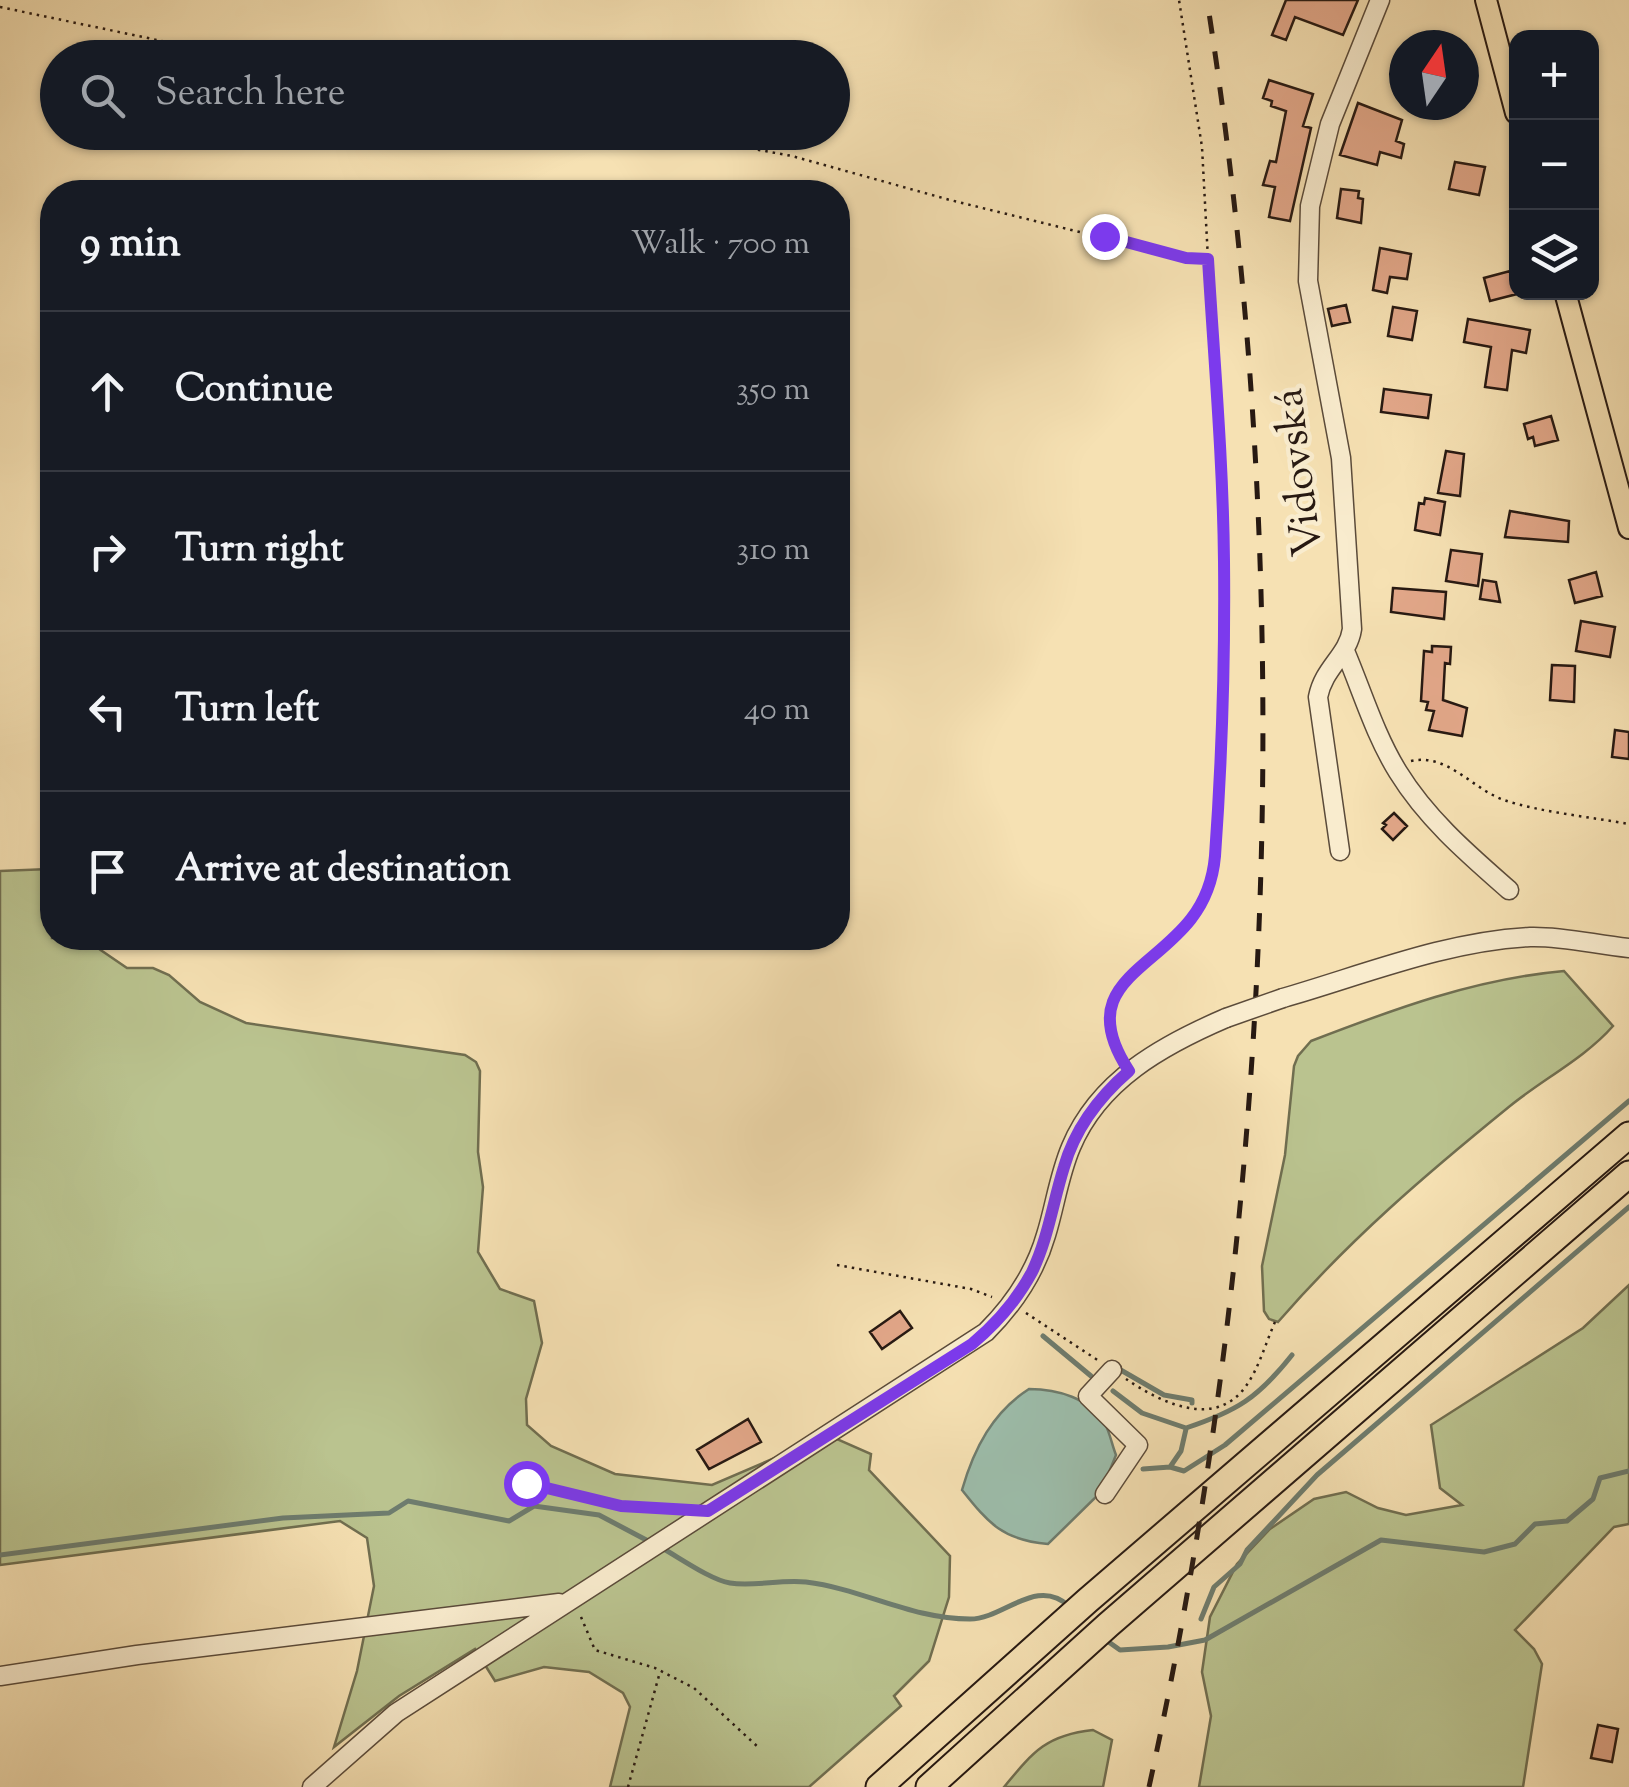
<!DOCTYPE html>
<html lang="en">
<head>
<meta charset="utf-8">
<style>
	:root { --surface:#171b24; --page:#20242c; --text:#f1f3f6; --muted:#9ea1a6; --line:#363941 }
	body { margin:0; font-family:"Sorts Mill Goudy",serif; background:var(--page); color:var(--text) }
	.controls { position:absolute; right:30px; top:30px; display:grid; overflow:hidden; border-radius:20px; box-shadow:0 2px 8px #0004 }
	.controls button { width:90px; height:90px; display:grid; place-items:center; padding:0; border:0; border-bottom:2px solid var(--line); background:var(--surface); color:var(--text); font:50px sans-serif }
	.compass { position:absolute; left:1389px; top:30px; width:90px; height:90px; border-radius:50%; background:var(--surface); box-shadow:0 2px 8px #0004; rotate:13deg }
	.stop { position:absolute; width:30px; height:30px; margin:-22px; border:8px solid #7c3aed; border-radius:50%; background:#fff }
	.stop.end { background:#7c3aed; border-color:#fff; box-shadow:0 2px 10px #0008 }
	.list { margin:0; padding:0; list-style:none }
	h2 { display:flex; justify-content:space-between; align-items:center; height:130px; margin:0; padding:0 40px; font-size:42px }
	h2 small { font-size:32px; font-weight:400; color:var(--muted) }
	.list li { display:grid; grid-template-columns:65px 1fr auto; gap:30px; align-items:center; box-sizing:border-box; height:160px; padding:0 40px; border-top:2px solid var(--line) }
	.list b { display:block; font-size:38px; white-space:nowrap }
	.list em { font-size:32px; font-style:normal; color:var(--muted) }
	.icon { flex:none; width:55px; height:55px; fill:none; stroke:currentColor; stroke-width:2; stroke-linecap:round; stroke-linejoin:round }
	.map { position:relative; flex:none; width:1629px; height:1787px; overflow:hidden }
	.search { position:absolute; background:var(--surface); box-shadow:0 2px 8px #0004; left:40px; top:40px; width:810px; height:110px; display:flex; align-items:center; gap:25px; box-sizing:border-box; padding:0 35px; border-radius:55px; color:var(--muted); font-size:38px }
	.panel { position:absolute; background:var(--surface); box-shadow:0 2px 8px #0004; left:40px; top:180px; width:810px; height:770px; border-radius:40px }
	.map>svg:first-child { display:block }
</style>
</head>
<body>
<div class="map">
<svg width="1629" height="1787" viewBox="0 0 1629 1787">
	<rect width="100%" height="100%" fill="#f6e1b3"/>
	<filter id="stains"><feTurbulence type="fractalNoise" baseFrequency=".002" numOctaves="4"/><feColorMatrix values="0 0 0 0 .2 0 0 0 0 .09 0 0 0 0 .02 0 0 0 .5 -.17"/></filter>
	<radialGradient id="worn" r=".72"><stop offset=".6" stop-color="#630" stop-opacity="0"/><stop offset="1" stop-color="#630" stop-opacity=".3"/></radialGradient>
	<path fill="#bac38f" stroke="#706e50" stroke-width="2.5" d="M49 869 52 881V938H83L127 968H153L169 975 200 1002 246 1023 465 1055 476 1062 480 1071 478 1152 483 1187 478 1252 500 1289 534 1301 542 1343 526 1399 527 1425 551 1446 615 1474 712 1485 828 1435 871 1454 869 1470 950 1556 949 1597 929 1661 894 1696 901 1706 809 1787H610L630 1707 623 1693 589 1672 544 1667 495 1681 475 1649 399 1696 334 1747 357 1671 374 1586 367 1538 340 1521 0 1565V871Z
		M1564 971 1613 1026C1585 1058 1543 1079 1510 1106 1425 1175 1350 1239 1278 1322L1269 1319 1264 1311 1262 1266 1285 1155 1294 1066 1298 1056 1311 1041C1394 1009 1475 979 1564 971Z
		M1629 1285V1524L1614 1527 1515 1630 1534 1649 1542 1664 1523 1787H1199L1211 1716 1202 1672 1210 1617 1237 1564 1270 1529 1314 1499 1346 1492 1378 1508 1406 1515 1462 1505 1440 1488 1431 1425 1583 1328Z
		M1093 1730 1112 1740 1103 1787H1004C1033 1752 1046 1735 1093 1730Z"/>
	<path fill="#9dbeac" stroke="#6e7c6e" stroke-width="2.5" d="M1029 1389C1057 1389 1090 1398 1105 1424 1110 1433 1112 1445 1116 1455L1101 1492 1048 1544C1003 1540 989 1524 962 1490 974 1448 993 1412 1029 1389Z"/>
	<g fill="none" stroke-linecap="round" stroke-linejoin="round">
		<path stroke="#6e7c6e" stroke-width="5" d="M1043 1336 1091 1376
			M1119 1369 1164 1395 1192 1400V1403
			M1113 1391 1142 1413 1186 1428C1237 1411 1258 1398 1292 1355
			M1170 1467 1181 1451 1186 1429
			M1143 1469 1170 1467 1184 1471 1225 1445 1629 1101
			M662 1548C680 1558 711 1580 730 1583 754 1587 781 1579 806 1582 863 1589 911 1619 970 1619 1004 1619 1036 1576 1069 1606
			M0 1555 283 1518 389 1513 408 1501 509 1521 534 1506 599 1515 652 1543
			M1201 1619 1214 1587 1240 1564 1247 1550 1317 1475 1629 1207
			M1103 1638 1120 1650 1168 1647 1205 1640 1381 1540 1484 1552 1515 1544 1535 1524 1567 1521 1593 1499 1600 1478 1629 1471"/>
	</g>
	<path fill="#e2a789" stroke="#271912" stroke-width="2.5" d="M1286 0H1358L1343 35 1295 17 1286 40 1272 35Z
		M1269 80 1313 94 1303 126 1311 128 1290 221 1269 217 1275 187 1263 185 1270 161 1276 162 1286 111 1271 106 1272 101 1263 98Z
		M1358 103 1402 120 1396 141 1404 144 1401 158 1380 152 1377 165 1340 155Z
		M1455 162 1485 167 1479 195 1449 189Z
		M1341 189 1359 191 1358 198 1363 199 1361 223 1337 218Z
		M1380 248 1411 254 1407 279 1390 277 1387 293 1373 290Z
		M1510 271 1517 294 1490 301 1484 278Z
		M1346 305 1350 322 1332 326 1328 309Z
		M1393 307 1417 311 1412 340 1388 336Z
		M1468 319 1530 330 1526 353 1512 350 1507 390 1485 387 1491 347 1464 342Z
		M1384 389 1431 395 1428 418 1381 412Z
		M1551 416 1558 440 1535 446 1533 437 1528 439 1524 424Z
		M1446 451 1464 454 1460 496 1438 493Z
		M1425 498 1445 502 1440 535 1415 530 1419 503 1424 504Z
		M1510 511 1569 521 1568 542 1505 537Z
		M1451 550 1482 554 1478 586 1446 581Z
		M1596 572 1602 596 1575 603 1569 580Z
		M1483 580 1496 582 1500 602 1480 599Z
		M1393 588 1446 592 1444 619 1391 612Z
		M1581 621 1615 627 1610 657 1576 651Z
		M1432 646 1451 647 1450 664 1445 663 1443 700 1467 708 1462 736 1429 730 1434 711 1426 710 1428 702 1421 701 1424 651 1432 652Z
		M1552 665 1575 666 1574 702 1550 700Z
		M1615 730 1629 732V759L1612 757Z
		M1394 813 1407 826 1393 840 1382 829 1386 825 1383 823Z
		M900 1311 912 1328 882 1349 870 1332Z
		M748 1419 761 1442 709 1469 697 1450Z
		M1598 1725 1618 1729 1612 1762 1591 1758Z"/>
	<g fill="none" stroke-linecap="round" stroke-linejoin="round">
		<defs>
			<path id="minor" d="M1345 651C1362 691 1375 735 1398 772 1427 819 1468 854 1509 890
				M1340 851 1318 697C1324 667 1348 656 1352 629L1341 458 1308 281 1310 206 1330 124 1380 0
				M1283 998C1363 975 1446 941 1530 937 1564 936 1596 945 1629 948
				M1105 1494 1138 1445 1088 1396 1112 1370
				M0 1676 137 1655 559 1603
				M312 1787 396 1713 986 1332C1014 1304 1035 1273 1046 1235 1055 1206 1059 1175 1071 1147 1099 1080 1163 1045 1226 1018"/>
			<path id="major" d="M1486 0 1516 113
				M1565 292 1629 528"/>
			<path id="highway" d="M879 1787 1087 1601 1629 1135
				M929 1787 1108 1625 1629 1174"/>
		</defs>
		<use href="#minor" stroke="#5b4b3a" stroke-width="21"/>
		<use href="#major" stroke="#271912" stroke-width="24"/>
		<use href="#highway" stroke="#271912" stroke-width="29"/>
		<path stroke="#271912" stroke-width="2.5" stroke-dasharray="2.5 5" stroke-linecap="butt" d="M0 7 243 58
			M662 132 792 156 950 200 1185 258 1207 259
			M1411 761C1448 753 1472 789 1504 800 1539 812 1591 817 1629 824
			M1119 1057 1110 1028 1114 998 1132 973 1193 917 1208 889 1215 856 1222 700 1224 558 1202 147 1179 0
			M837 1265 971 1289 992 1297
			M1026 1313 1099 1361
			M1126 1379C1160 1402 1215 1430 1246 1386 1259 1368 1266 1342 1275 1322
			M526 1483 621 1506 677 1509
			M581 1617 595 1650 655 1668 694 1688 758 1747
			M628 1787 660 1672"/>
		<use href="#minor" stroke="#f9ecce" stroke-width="18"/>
		<use href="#major" stroke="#f6e1b3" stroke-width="20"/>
		<use href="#highway" stroke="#f6e1b3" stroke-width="25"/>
		<path stroke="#271912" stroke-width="5" stroke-dasharray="18 18" stroke-linecap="butt" d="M1149 1787C1276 1208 1299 586 1207 0"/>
		<defs>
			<path id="minor-bridge" d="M1226 1018 1283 998"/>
		</defs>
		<use href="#minor-bridge" stroke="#5b4b3a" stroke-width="21" stroke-linecap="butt"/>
		<use href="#minor-bridge" stroke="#f9ecce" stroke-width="18"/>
	</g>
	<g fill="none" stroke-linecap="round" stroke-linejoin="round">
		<path stroke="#7c3aed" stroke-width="12" d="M526 1483 621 1506 708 1511 972 1344C996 1324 1017 1300 1032 1272 1048 1239 1053 1202 1064 1167 1075 1129 1099 1097 1129 1071 1074 987 1150 972 1191 919 1205 901 1213 879 1215 856 1222 758 1225 659 1224 561 1223 460 1214 359 1208 259L1186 258 1104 236"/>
	</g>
	<g text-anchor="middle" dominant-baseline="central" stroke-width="9" stroke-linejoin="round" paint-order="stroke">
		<g font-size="42" fill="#271912" stroke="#f9ecce">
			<text transform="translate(1301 472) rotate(-97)">Vidovská</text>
		</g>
	</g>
	<rect width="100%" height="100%" filter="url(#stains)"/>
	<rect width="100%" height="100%" fill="url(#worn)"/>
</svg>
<div class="controls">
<button>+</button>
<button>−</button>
<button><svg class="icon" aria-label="layers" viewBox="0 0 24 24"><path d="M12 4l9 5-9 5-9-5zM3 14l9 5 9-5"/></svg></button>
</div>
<svg class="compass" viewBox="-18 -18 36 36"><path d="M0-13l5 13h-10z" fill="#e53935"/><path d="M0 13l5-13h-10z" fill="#9ea1a6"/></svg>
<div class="stop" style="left:526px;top:1483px"></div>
<div class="stop end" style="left:1104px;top:236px"></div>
<div class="search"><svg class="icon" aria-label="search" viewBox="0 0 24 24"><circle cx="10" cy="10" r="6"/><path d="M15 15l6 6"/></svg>Search here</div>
<section class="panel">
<h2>9 min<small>Walk · 700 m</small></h2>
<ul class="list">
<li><svg class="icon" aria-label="ahead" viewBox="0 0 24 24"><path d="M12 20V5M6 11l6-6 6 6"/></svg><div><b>Continue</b></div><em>350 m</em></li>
<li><svg class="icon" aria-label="right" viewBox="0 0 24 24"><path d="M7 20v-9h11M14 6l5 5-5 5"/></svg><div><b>Turn right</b></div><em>310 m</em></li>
<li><svg class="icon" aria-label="left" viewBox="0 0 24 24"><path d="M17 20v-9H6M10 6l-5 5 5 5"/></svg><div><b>Turn left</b></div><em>40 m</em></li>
<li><svg class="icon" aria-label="arrive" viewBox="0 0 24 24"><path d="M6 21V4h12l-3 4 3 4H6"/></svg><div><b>Arrive at destination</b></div></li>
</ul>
</section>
</div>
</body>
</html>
